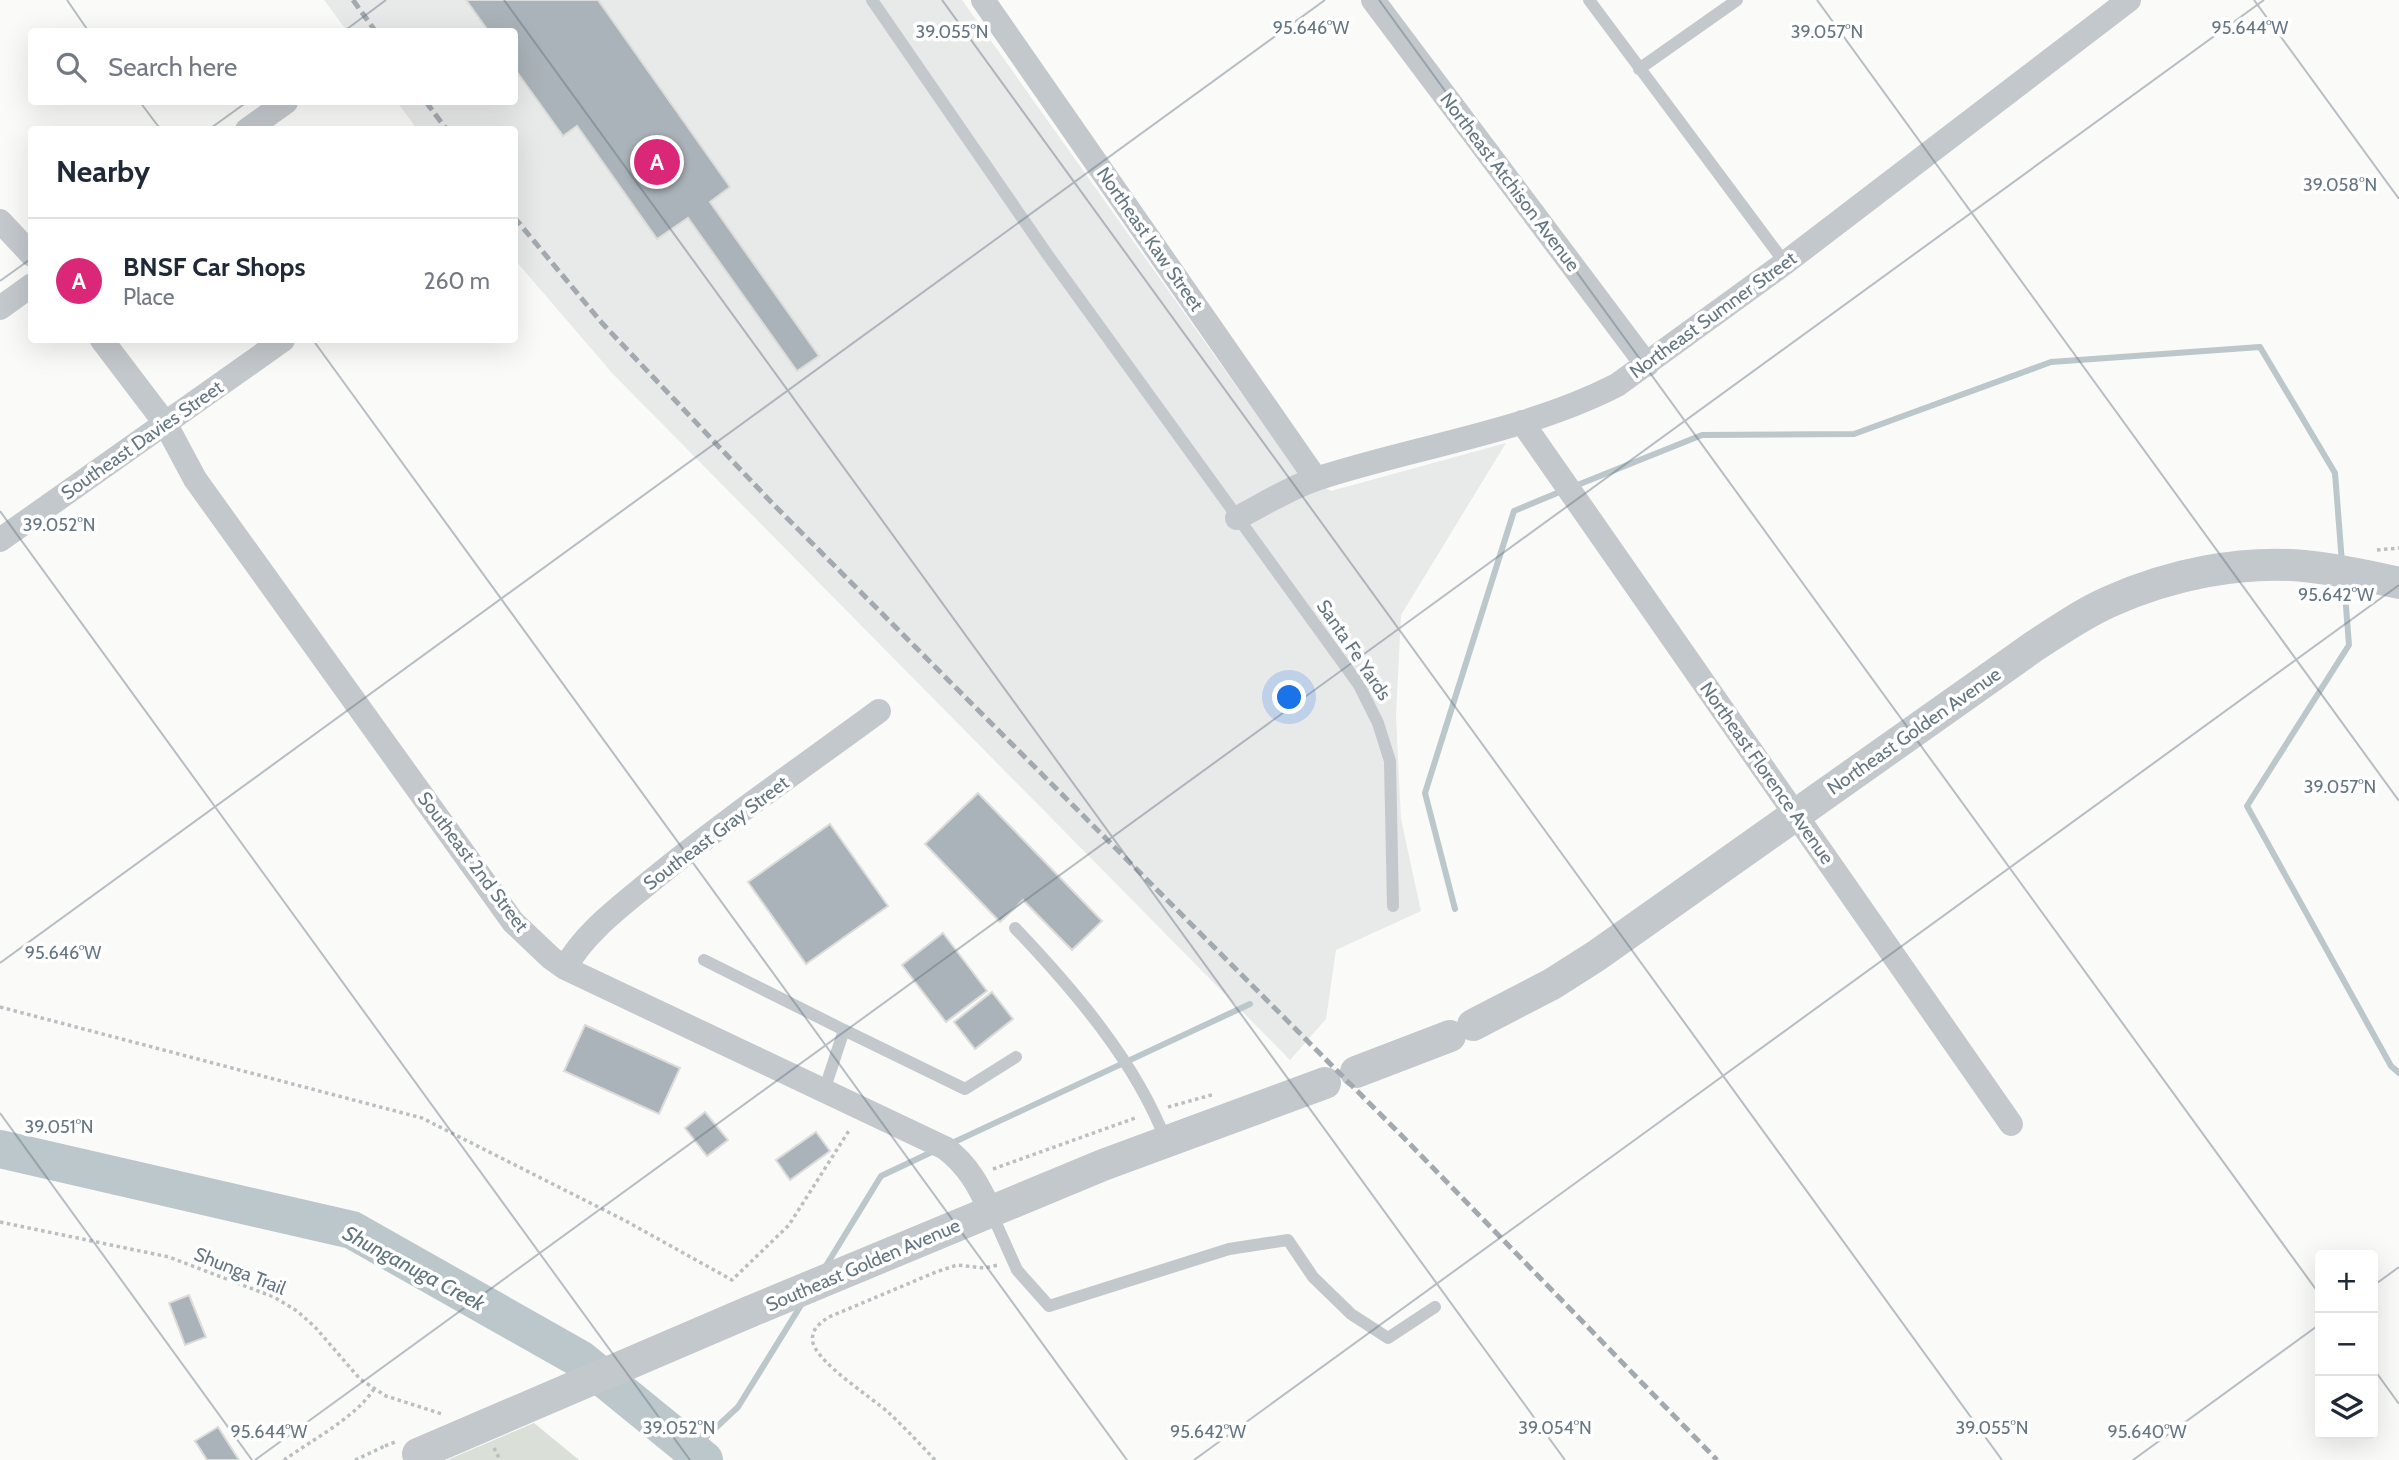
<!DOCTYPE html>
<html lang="en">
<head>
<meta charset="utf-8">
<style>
	:root { --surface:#fff; --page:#f2f2f3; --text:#1f2937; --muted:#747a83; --line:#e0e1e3; --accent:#db2777 }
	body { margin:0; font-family:Cabin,sans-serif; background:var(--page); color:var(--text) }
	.controls { position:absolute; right:21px; bottom:21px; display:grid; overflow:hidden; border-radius:7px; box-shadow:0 7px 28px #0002 }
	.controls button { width:63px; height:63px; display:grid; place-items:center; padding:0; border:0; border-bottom:2px solid var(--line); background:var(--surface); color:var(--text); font:35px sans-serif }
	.you { position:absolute; left:1290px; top:698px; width:24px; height:24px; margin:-18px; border:5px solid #fff; border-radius:50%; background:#1a73e8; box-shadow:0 0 0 10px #1a73e833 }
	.badge { display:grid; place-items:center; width:46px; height:46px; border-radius:50%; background:var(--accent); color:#fff; font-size:23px; font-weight:700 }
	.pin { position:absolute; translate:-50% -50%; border:4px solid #fff; box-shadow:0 2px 7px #0006 }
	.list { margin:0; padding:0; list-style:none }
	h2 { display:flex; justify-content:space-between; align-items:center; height:91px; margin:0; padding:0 28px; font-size:30px }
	h2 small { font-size:23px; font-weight:400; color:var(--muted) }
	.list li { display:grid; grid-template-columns:46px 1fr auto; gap:21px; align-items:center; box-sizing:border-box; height:126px; padding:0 28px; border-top:2px solid var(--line) }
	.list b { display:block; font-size:26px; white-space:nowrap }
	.list p { margin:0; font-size:23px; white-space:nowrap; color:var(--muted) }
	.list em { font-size:23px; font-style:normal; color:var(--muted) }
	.icon { flex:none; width:38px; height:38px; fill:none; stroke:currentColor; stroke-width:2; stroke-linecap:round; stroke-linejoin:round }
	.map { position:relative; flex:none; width:2399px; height:1460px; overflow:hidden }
	.search { position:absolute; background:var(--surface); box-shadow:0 7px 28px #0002; left:28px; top:28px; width:490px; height:77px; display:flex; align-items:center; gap:18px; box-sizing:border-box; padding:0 24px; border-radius:7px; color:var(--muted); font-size:26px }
	.panel { position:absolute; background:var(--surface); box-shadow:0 7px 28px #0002; left:28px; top:126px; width:490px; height:217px; border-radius:7px }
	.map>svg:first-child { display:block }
</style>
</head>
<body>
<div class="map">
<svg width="2399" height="1460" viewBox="0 0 2399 1460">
	<rect width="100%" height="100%" fill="#fafaf8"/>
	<path fill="#e8e9e9" d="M324 0H962L1298 473 1331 491 1506 443 1401 615 1396 716 1401 819 1421 911 1336 950 1326 1019 1290 1060 613 374 515 260 514 130 417 129 397 102H514V32L347 31Z"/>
	<path fill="#dadfd7" d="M534 1423 579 1460H447Z"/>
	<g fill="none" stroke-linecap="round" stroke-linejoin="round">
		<path stroke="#bbc7cb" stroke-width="6" d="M1575 486 1702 435 1854 434 2051 362 2260 347 2335 473 2342 563
			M2344 581 2349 645 2247 806 2391 1066 2399 1073
			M1455 909 1425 793 1514 511 1562 491
			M950 1144 1250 1004
			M824 1269 881 1176 934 1151
			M692 1450 738 1407 803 1302"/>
		<path stroke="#bbc7cb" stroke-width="38" d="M0 1149 352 1230 580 1359 704 1460"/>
	</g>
	<path fill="#aab3b9" stroke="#dcdcda" stroke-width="2" d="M466 0H598L730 187 710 202 819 356 797 371 688 218 657 239 577 126 563 136 514 68V32H489Z
		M978 793 1102 921 1072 950 1023 900 1000 922 925 844Z
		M830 824 888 906 806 964 748 882Z
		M943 933 987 991 946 1022 902 965Z
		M992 992 1013 1019 975 1049 954 1022Z
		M585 1025 680 1068 659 1114 564 1071Z
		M705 1112 728 1140 707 1156 685 1128Z
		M816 1132 830 1151 790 1180 776 1160Z
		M189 1295 206 1337 185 1345 169 1303Z
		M218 1427 239 1460H207L195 1441Z"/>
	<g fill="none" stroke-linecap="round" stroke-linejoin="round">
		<path stroke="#bbbfc2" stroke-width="3.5" stroke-dasharray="3.5 3.5" stroke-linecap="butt" d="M2377 550 2399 548
			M0 1007 422 1118 624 1220 732 1280 789 1225 850 1129
			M1168 1107 1215 1094
			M993 1169 1138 1117
			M0 1222 169 1257 274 1297 297 1311 315 1327 360 1379 386 1396 442 1414
			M494 1448 500 1460
			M284 1460C312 1440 356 1417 374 1389
			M355 1460 385 1446
			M935 1460C920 1444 905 1428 889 1413 871 1397 819 1364 813 1343 810 1330 820 1323 829 1317L936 1272 957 1265 984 1268 998 1265"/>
		<path stroke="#c3c8cc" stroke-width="12" d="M872 0 1047 254 1359 685 1378 723 1390 761 1393 906
			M1589 0 1785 263
			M1639 69 1737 0
			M1015 928C1073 989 1136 1062 1166 1141
			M704 960 844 1030 824 1091
			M844 1030 965 1089 1016 1057
			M991 1212 1017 1270 1049 1306 1229 1249 1288 1240 1313 1277 1351 1314 1388 1338 1435 1307"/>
		<path stroke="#c3c8cc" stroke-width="24" d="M983 0 1316 479
			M1373 0 1647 365
			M247 130 286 102
			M0 221 32 255
			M0 308 32 285
			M102 340 165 423 195 479 513 922 551 958 565 968 945 1148C968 1165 979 1186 991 1212
			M1522 422 2011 1124
			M1237 518C1264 504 1291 487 1319 478 1418 446 1525 432 1617 385L1785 263 2129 0
			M0 540 283 340
			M565 968C585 932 620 907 651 881 724 821 803 767 879 711"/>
		<path stroke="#c3c8cc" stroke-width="32" d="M1473 1025 1552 984 1596 956 2033 647C2058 631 2083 613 2111 601 2169 575 2240 560 2304 566 2336 569 2368 576 2399 583
			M1356 1072 1450 1036
			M749 1312 1103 1165 1325 1083"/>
		<path stroke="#a2aab0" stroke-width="5" stroke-dasharray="10 5" stroke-linecap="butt" d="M353 0 376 32
			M426 102 447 130
			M514 217 602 323 774 505 1406 1140 1717 1460"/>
		<path stroke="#bbbfc2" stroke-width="3.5" stroke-dasharray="3.5 3.5" stroke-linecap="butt" d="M385 1446 395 1442"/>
		<path stroke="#c3c8cc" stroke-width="32" d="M418 1454 749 1312"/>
	</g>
	<path fill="none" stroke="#657683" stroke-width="2" stroke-opacity="0.45" d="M67 0 89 32M504 0 1565 1460M942 0 2002 1460M1379 0 2320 1295M1817 0 2399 801M2254 0 2399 199M343 32 386 0M140 102 161 130M208 130 247 102M0 281 32 258M313 340 1127 1460M0 511 690 1460M0 963 1325 0M0 1113 252 1460M2373 1286 2399 1267M2373 1368 2399 1404M255 1460 2264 0M1194 1460 2399 585M2133 1460 2320 1324"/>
	<g text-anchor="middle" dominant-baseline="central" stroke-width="7" stroke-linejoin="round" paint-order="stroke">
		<g font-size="19" fill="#657683" stroke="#fff">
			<text transform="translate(1510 182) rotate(53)">Northeast Atchison Avenue</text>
			<text transform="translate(1150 239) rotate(55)">Northeast Kaw Street</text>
			<text transform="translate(1713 315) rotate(-36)">Northeast Sumner Street</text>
			<text transform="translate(142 440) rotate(-35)">Southeast Davies Street</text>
			<text transform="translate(1354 650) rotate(56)">Santa Fe Yards</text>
			<text transform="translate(1914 731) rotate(-35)">Northeast Golden Avenue</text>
			<text transform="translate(1767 773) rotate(55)">Northeast Florence Avenue</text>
			<text transform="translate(716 833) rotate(-37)">Southeast Gray Street</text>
			<text transform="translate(473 862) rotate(53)">Southeast 2nd Street</text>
			<text transform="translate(863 1265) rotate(-23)">Southeast Golden Avenue</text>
			<text transform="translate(240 1271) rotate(22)">Shunga Trail</text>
		</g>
		<g font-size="21" font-style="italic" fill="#60757c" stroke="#fff">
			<text transform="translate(414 1268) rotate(28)">Shunganuga Creek</text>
		</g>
	</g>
	<g font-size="18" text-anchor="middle" fill="#657683" stroke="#fff" stroke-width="7" stroke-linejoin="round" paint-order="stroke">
		<text x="1311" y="34">95.646°W</text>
		<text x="2250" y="34">95.644°W</text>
		<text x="952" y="38">39.055°N</text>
		<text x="1827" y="38">39.057°N</text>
		<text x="2340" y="191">39.058°N</text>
		<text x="59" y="531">39.052°N</text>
		<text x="2336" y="601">95.642°W</text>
		<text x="2340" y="793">39.057°N</text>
		<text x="63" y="959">95.646°W</text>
		<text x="59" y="1133">39.051°N</text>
		<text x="679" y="1434">39.052°N</text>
		<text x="1555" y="1434">39.054°N</text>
		<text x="1992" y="1434">39.055°N</text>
		<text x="269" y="1438">95.644°W</text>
		<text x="1208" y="1438">95.642°W</text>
		<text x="2147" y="1438">95.640°W</text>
	</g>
</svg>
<div class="controls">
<button>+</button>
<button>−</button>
<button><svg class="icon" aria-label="layers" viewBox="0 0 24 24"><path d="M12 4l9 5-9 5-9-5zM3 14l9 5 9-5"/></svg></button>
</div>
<div class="you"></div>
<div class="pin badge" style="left:657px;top:162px">A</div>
<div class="search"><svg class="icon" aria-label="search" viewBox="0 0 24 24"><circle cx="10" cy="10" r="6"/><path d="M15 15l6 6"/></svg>Search here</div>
<section class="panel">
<h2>Nearby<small></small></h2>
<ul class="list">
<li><span class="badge">A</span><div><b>BNSF Car Shops</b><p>Place</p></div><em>260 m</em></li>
</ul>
</section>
</div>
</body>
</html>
